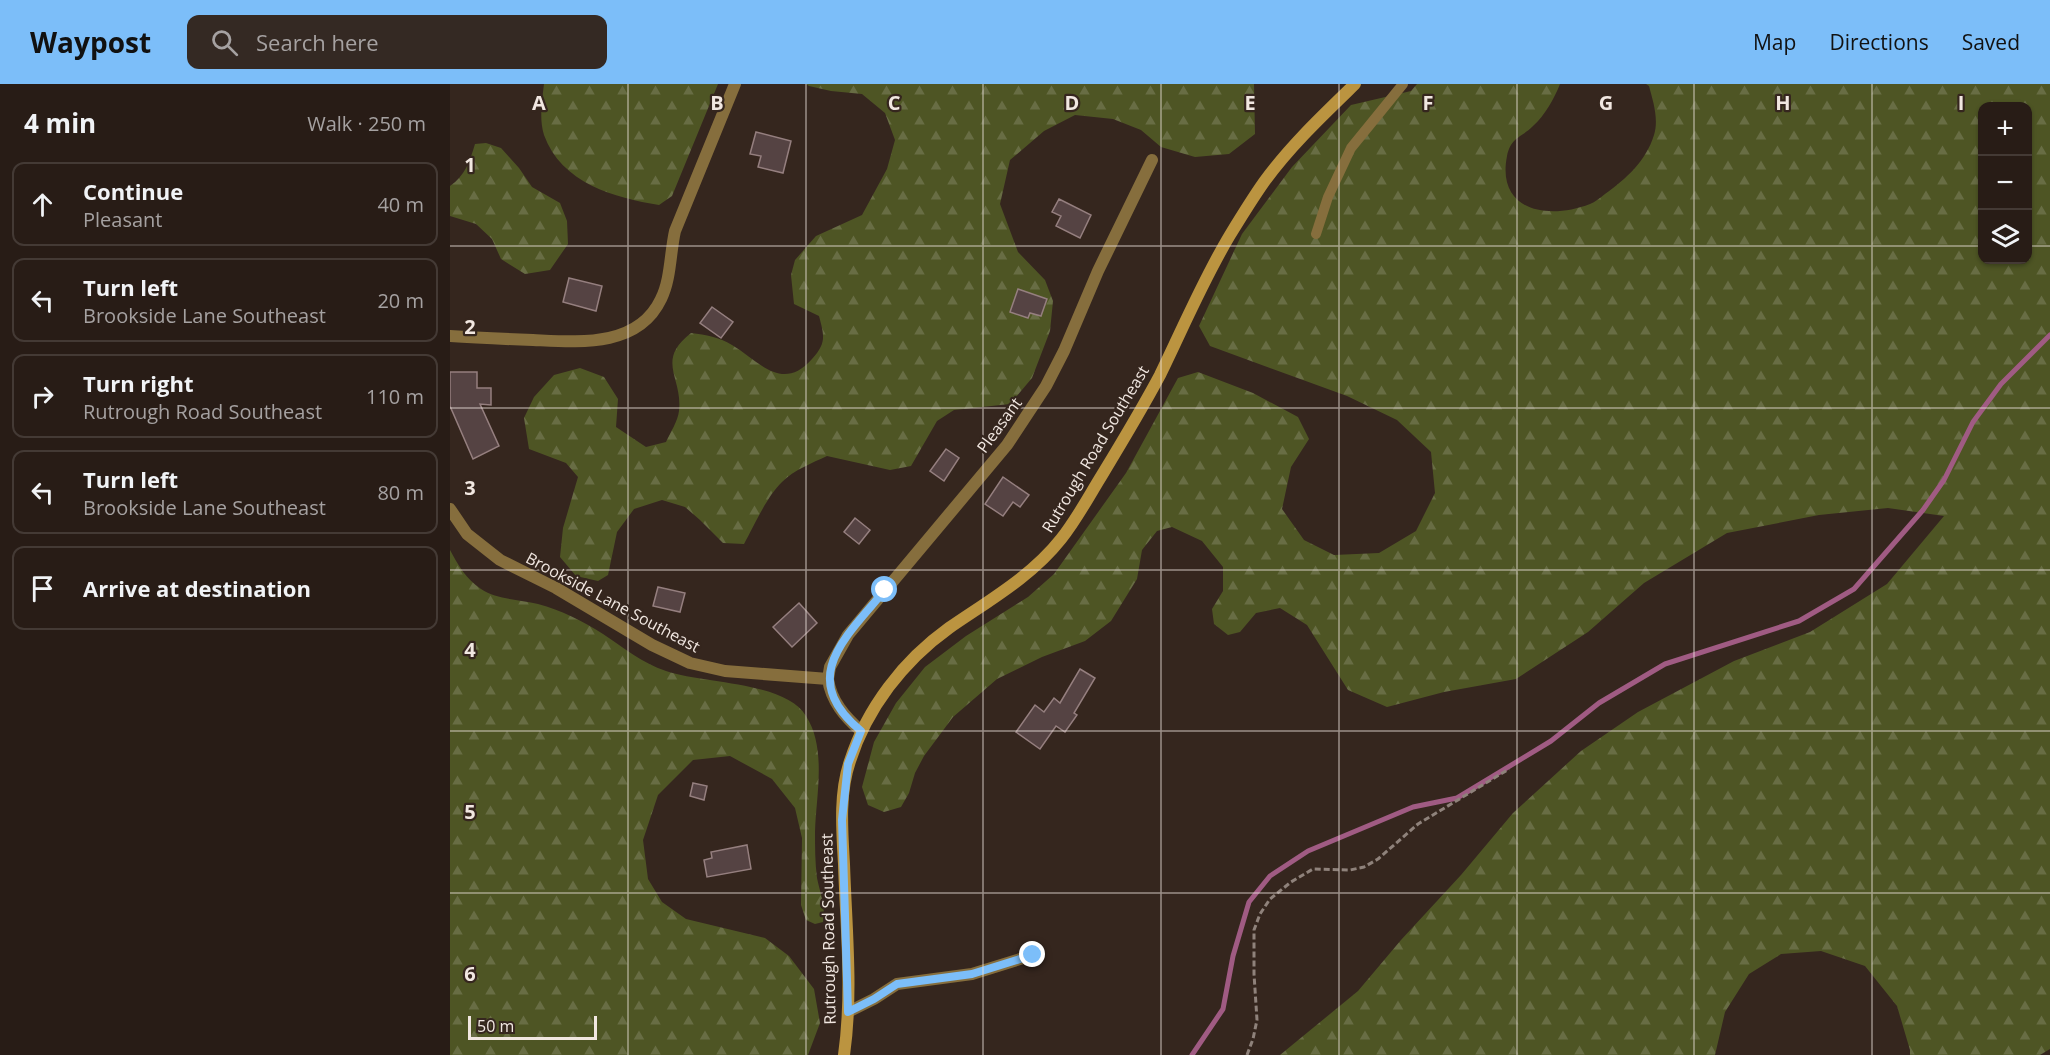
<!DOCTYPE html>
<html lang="en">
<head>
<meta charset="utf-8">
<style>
	:root { --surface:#281c16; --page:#342923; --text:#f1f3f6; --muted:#a5a1a1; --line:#443a35; --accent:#7cbef9 }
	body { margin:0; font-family:"Open Sans",sans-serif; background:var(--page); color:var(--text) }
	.controls { position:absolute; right:18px; top:18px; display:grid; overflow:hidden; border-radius:12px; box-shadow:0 2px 4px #0004 }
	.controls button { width:54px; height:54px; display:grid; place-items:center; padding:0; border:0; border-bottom:2px solid var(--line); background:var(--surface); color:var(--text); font:30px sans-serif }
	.scale { position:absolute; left:18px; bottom:15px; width:129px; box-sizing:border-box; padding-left:6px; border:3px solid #f1e7e1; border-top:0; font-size:16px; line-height:21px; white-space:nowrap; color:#f1e7e1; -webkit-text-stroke:4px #35261e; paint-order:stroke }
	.stop { position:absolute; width:18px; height:18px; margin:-14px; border:4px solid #7cbef9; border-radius:50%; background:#fff }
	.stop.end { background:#7cbef9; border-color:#fff; box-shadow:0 2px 6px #0008 }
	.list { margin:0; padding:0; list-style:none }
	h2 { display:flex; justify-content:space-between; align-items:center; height:78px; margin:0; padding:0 24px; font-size:26px }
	h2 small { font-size:20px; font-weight:400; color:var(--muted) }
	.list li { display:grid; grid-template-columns:39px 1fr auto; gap:18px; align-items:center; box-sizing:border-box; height:84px; margin:0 12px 12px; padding:0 12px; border:2px solid var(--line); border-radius:12px }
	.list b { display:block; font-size:22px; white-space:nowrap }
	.list p { margin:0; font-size:20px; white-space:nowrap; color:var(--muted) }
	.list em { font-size:20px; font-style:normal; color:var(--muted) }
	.icon { flex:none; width:33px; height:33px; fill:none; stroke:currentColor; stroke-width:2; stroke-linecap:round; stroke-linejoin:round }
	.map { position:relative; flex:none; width:1600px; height:971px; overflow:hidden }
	header { display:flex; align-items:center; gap:36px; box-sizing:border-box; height:84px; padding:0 30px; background:var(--accent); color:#111 }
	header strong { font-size:28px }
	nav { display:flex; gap:33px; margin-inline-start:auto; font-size:21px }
	.search { width:420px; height:54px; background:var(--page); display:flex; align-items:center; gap:15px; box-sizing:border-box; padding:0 21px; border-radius:12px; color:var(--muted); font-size:22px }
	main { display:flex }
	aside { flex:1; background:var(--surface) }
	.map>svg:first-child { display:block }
</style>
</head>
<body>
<header>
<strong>Waypost</strong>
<div class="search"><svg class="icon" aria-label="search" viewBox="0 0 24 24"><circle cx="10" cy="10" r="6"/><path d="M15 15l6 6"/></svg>Search here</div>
<nav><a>Map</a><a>Directions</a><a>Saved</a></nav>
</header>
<main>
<aside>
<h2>4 min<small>Walk · 250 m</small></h2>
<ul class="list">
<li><svg class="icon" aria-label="ahead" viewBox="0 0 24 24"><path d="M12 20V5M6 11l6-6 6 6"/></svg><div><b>Continue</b><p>Pleasant</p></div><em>40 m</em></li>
<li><svg class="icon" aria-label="left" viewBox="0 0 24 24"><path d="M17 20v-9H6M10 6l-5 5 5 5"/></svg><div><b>Turn left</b><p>Brookside Lane Southeast</p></div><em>20 m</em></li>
<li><svg class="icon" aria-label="right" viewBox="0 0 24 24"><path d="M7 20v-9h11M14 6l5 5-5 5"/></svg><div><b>Turn right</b><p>Rutrough Road Southeast</p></div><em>110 m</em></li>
<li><svg class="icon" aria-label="left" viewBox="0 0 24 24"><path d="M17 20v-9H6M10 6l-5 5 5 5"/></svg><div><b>Turn left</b><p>Brookside Lane Southeast</p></div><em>80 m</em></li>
<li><svg class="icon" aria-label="arrive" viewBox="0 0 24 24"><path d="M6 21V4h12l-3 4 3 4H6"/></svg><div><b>Arrive at destination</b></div></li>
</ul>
</aside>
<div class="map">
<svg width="1600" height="971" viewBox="0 0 1600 971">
	<defs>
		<pattern id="forest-firs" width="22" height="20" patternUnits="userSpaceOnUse" patternTransform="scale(1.5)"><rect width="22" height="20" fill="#4e5524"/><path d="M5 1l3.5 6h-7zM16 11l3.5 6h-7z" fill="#686d44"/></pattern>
	</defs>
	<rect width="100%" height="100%" fill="#35261e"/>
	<path fill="url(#forest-firs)" fill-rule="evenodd" d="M94 0H268L222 112 209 121C165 114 111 99 94 51 89 35 92 17 94 0Z
		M356 0H804L805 50 779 70 745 73 711 63 691 46 663 35 625 31 594 47 560 76 550 120 568 168 595 196 603 217 600 247 582 294 560 320 504 326 487 337 461 382 440 386 377 372C362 379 344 386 332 398 317 412 304 442 294 460L273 459 250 436 235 423 212 416 184 425 167 448 158 491 148 497 126 492 110 473 113 444 128 393 116 379 79 365 74 334 84 313 104 291 130 284 154 293 168 315 166 343 196 363 216 358C220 349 228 337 229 327 233 293 205 277 241 249 256 251 269 253 282 261 309 277 332 309 362 275 377 259 374 251 369 232L344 220 341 191 345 176 366 152 412 131 437 85 445 56 435 29 412 10 381 7 359 2Z
		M967 0H1110C1104 15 1095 31 1083 42 1071 54 1061 53 1057 72 1046 128 1099 136 1140 120 1145 118 1150 114 1155 110 1176 95 1196 77 1204 51 1209 35 1203 17 1199 2L1196 0H1600V965L1590 971H1460V966L1447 922 1415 882 1371 867 1331 870 1299 890 1275 928 1265 971H830L908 907 951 856 1011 791 1063 729 1131 667 1188 628 1284 577 1360 548 1437 500 1494 432 1438 424 1369 431 1277 449 1194 499 1138 548 1066 595 994 608 937 623 898 606 857 541 830 524 806 529 790 548 778 551 764 540 762 525 773 507V483L752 457 722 443 707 447 692 466 687 495 661 537 635 557 592 573 547 595 503 633 474 672 465 689 459 709 451 723 434 728 418 721 412 703 424 658 446 619 475 583 516 552 578 513 604 490 676 389 728 294 748 288 803 309 848 333 859 355 841 383 832 425 854 456 884 471 929 469 966 447 985 409 981 368 947 336 897 312 760 262 749 242 792 150 842 83 901 21 961 7ZM1532 22H1578V176H1532Z
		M36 59 51 64 69 84 82 103 110 119 117 137 118 160 100 186 75 190 51 175 42 155 26 140 0 132V102C15 92 20 77 25 60Z
		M0 466C8 481 16 495 31 505 47 516 69 515 88 520 111 526 133 537 153 550 174 564 192 579 216 587 253 600 335 597 356 632 377 665 366 711 365 748 365 763 365 779 367 794 370 809 376 822 373 838L365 840 356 836 351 821 352 754 345 724 322 695 280 672 243 676 208 711 193 756 198 795 212 818 236 835 315 854 339 872 364 905 370 939 358 971H0Z"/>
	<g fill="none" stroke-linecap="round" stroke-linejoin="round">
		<path stroke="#a05b83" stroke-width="5" d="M742 971 773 925 783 872 799 818 820 792 858 767 963 723 1007 714 1101 657 1149 619 1215 580 1349 537 1404 505 1473 426 1494 396 1523 338 1551 300 1600 251"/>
	</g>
	<path fill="#554343" stroke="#957f7f" stroke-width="1.5" d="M306 48 341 57 333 89 308 83 311 72 300 70Z
		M609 115 641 131 630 154 606 142 611 132 602 128Z
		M119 194 152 202 146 227 113 218Z
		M568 205 597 215 591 232 580 229 578 234 560 228Z
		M262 223 283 238 271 254 250 239Z
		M0 288H27V304H41V321L30 320 49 362 23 375 0 322Z
		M496 365 509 374 494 397 480 387Z
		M553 393 579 411 570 423 563 418 553 432 535 420Z
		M405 434 420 446 409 460 394 448Z
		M208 503 235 509 230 528 203 522Z
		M349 519 367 539 342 563 323 543Z
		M630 585 645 594 624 629 627 631 615 648 606 642 590 665 566 648 585 621 594 628 604 614 610 619Z
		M243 699 257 702 254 716 240 712Z
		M297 761 301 785 257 793 254 776 262 774 261 768Z"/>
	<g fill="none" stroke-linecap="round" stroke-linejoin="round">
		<path stroke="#8f827b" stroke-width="3" stroke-dasharray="6 3" stroke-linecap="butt" d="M797 971 803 955 807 936 804 890V846L810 830 820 815 841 798 863 785 900 786 914 783 928 775 968 740 1059 685"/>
		<path stroke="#866e3d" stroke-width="10" d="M866 150 878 113 901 64 953 0"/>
		<path stroke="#866e3d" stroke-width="12" d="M0 252C28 254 55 255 83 256 128 258 188 264 211 215 221 195 220 169 225 147L285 0
			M0 425 17 450 50 476 106 504 202 561 240 579 275 587 378 595C381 617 395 633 411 647
			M378 595 380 583 398 551 557 361 596 302 614 267 648 187 702 76
			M398 928 424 915 447 900 522 890 583 871"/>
		<path stroke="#bb9440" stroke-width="12" d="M394 971C403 908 396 843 394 780 392 746 389 709 400 677 417 624 453 577 499 544 538 517 581 493 611 455 627 435 639 412 652 391 672 358 692 325 710 291 733 244 753 196 780 151 791 133 802 115 814 98 840 62 873 31 905 0"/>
	</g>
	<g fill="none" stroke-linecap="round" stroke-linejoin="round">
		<path stroke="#7cbef9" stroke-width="8" d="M435 506C395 554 347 594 411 647L398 680 392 736 398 928 424 915 447 900 522 890 583 871"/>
	</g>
	<path fill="none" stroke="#f1e7e1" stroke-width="1.5" stroke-opacity="0.55" d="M178 0V971M356 0V971M533 0V971M711 0V971M889 0V971M1067 0V971M1244 0V971M1422 0V971M0 162H1532M1578 162H1600M0 324H1600M0 486H1600M0 647H1600M0 809H1600"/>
	<g text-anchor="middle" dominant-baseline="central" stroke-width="4.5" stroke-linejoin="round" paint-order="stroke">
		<g font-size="16" fill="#f1e7e1" stroke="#35261e">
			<text transform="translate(549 341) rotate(-54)">Pleasant</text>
			<text transform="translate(645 365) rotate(-59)">Rutrough Road Southeast</text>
			<text transform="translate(163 518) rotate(28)">Brookside Lane Southeast</text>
			<text transform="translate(378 845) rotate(-91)">Rutrough Road Southeast</text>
		</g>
	</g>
	<g font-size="20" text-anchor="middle" font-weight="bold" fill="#f1e7e1" stroke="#35261e" stroke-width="4.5" stroke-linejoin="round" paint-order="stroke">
		<text x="89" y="26">A</text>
		<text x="267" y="26">B</text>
		<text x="444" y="26">C</text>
		<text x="622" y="26">D</text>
		<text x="800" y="26">E</text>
		<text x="978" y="26">F</text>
		<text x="1156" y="26">G</text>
		<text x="1333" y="26">H</text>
		<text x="1511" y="26">I</text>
		<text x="20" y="88">1</text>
		<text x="20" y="250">2</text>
		<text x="20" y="411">3</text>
		<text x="20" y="573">4</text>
		<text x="20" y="735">5</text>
		<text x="20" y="897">6</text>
	</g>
</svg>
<div class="controls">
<button>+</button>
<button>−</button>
<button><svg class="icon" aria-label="layers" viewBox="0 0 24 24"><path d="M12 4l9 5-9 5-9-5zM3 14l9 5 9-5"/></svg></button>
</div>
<div class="scale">50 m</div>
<div class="stop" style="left:435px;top:506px"></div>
<div class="stop end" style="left:583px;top:871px"></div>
</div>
</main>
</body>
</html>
